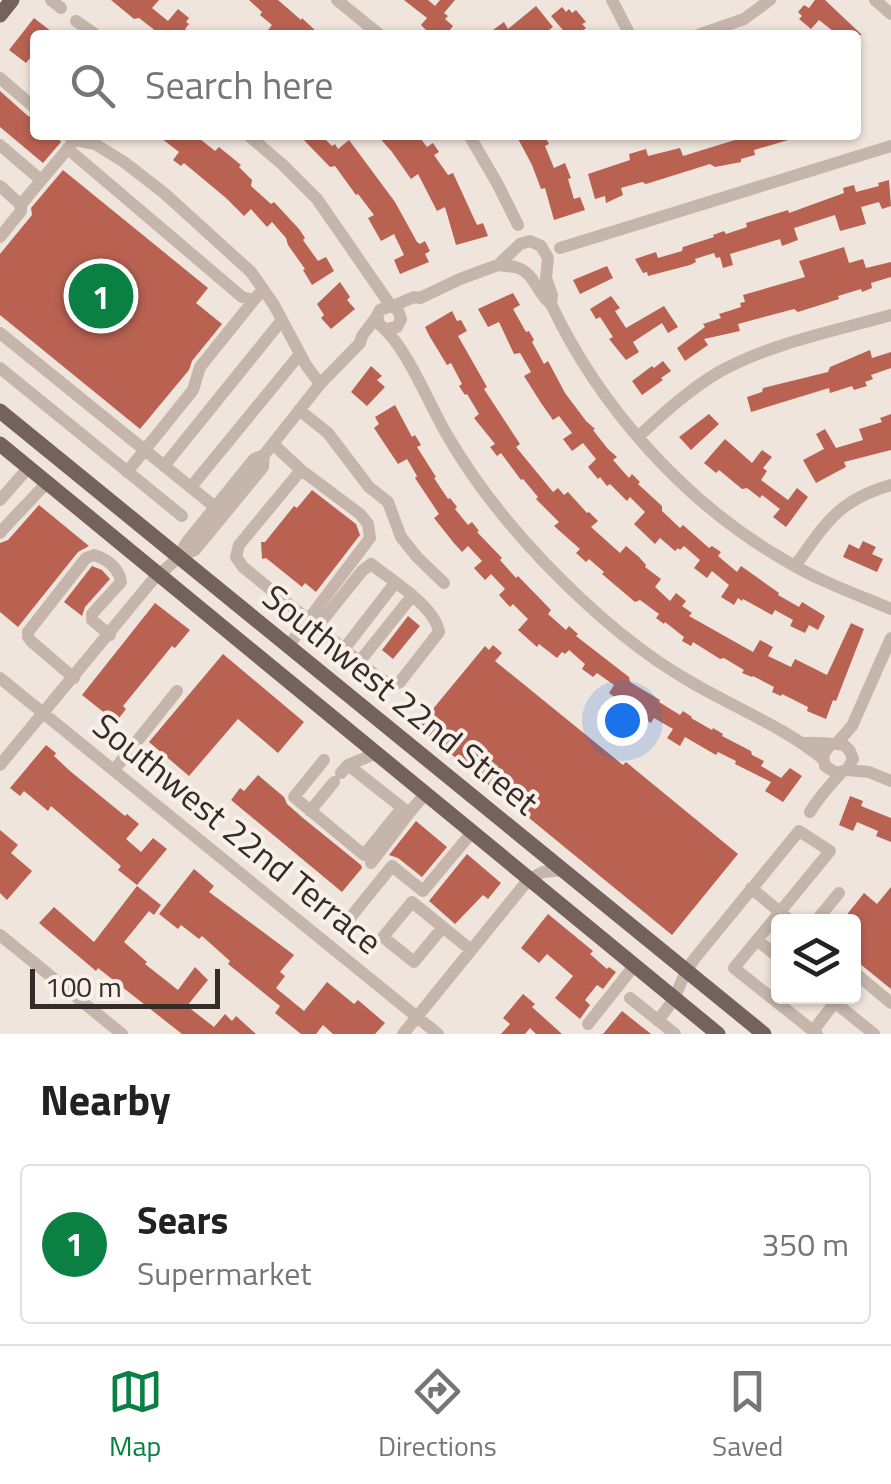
<!DOCTYPE html>
<html lang="en">
<head>
<meta charset="utf-8">
<style>
	:root { --surface:#fff; --page:#f2f2f2; --text:#222; --muted:#767676; --line:#e0e0e0; --accent:#0b8043 }
	body { margin:0; font-family:"Titillium Web",sans-serif; background:var(--page); color:var(--text) }
	.controls { position:absolute; right:30px; bottom:30px; display:grid; overflow:hidden; border-radius:10px; box-shadow:0 2px 8px #0004 }
	.controls button { width:90px; height:90px; display:grid; place-items:center; padding:0; border:0; border-bottom:2px solid var(--line); background:var(--surface); color:var(--text); font:50px sans-serif }
	.scale { position:absolute; left:30px; bottom:25px; width:190px; box-sizing:border-box; padding-left:10px; border:5px solid #352c29; border-top:0; font-size:28px; line-height:35px; white-space:nowrap; color:#352c29; -webkit-text-stroke:8px #f8f0e9; paint-order:stroke }
	.you { position:absolute; left:622px; top:720px; width:35px; height:35px; margin:-25px; border:8px solid #fff; border-radius:50%; background:#1a73e8; box-shadow:0 0 0 15px #1a73e833 }
	.badge { display:grid; place-items:center; width:65px; height:65px; border-radius:50%; background:var(--accent); color:#fff; font-size:32px; font-weight:700 }
	.pin { position:absolute; translate:-50% -50%; border:5px solid #fff; box-shadow:0 2px 10px #0006 }
	.list { margin:0; padding:0; list-style:none }
	h2 { display:flex; justify-content:space-between; align-items:center; height:130px; margin:0; padding:0 40px; font-size:42px }
	h2 small { font-size:32px; font-weight:400; color:var(--muted) }
	.list li { display:grid; grid-template-columns:65px 1fr auto; gap:30px; align-items:center; box-sizing:border-box; height:160px; margin:0 20px 20px; padding:0 20px; border:2px solid var(--line); border-radius:10px }
	.list b { display:block; font-size:38px; white-space:nowrap }
	.list p { margin:0; font-size:32px; white-space:nowrap; color:var(--muted) }
	.list em { font-size:32px; font-style:normal; color:var(--muted) }
	.icon { flex:none; width:55px; height:55px; fill:none; stroke:currentColor; stroke-width:2; stroke-linecap:round; stroke-linejoin:round }
	.map { position:relative; flex:none; width:891px; height:1034px; overflow:hidden }
	.search { position:absolute; background:var(--surface); box-shadow:0 2px 8px #0004; left:30px; right:30px; top:30px; height:110px; display:flex; align-items:center; gap:25px; box-sizing:border-box; padding:0 35px; border-radius:10px; color:var(--muted); font-size:38px }
	.sheet { height:310px; background:var(--surface) }
	nav { display:flex; justify-content:space-around; align-items:center; box-sizing:border-box; height:140px; border-top:2px solid var(--line); background:var(--surface); font-size:28px; color:var(--muted) }
	nav a { display:grid; justify-items:center; gap:5px }
	nav .on { color:var(--accent) }
	.map>svg:first-child { display:block }
</style>
</head>
<body>
<div class="map">
<svg width="891" height="1034" viewBox="0 0 891 1034">
	<rect width="100%" height="100%" fill="#f0e5dd"/>
	<path fill="#b96252" d="M111 0H159L152 8 168 21 178 9 189 18 186 22 189 24 185 29 193 35H161L139 18 134 19Z
		M249 0H278L301 20 302 18 320 35H264L272 25 260 15 262 12Z
		M404 0H428L435 6 440 0H455L444 13 448 16 445 19 453 26 446 35H424L427 31 421 25 427 18Z
		M815 0H825L862 35H838L819 20 811 29 799 19 802 16 798 12 804 5 809 8Z
		M536 6 553 27 542 35H486L504 22 508 29Z
		M562 7 566 12 569 9 572 13 576 10 586 22 582 24 586 28 577 35H567L551 16Z
		M34 18 56 35H35V52L26 63 9 50Z
		M0 91 28 116 35 118V135L58 137 61 142 43 163 0 127Z
		M157 135H195L215 151 219 147 241 165 239 167 252 180 251 186 271 204 274 202 299 229 305 238 303 240 318 261 326 257 334 271 312 285 303 270 305 269 288 245 286 238 272 222 267 227 251 209 244 216 226 198 184 163 181 166 173 160 179 152Z
		M299 135H321L332 146 335 144 338 149 349 140 395 202 417 242 420 244 425 241 430 251 425 254 429 262 400 274 394 260 404 255 394 234 381 241 368 218 374 215 358 194 356 195 335 166 330 167Z
		M377 135H418L427 147 433 143 439 152 434 155 448 175 453 173 477 225 483 223 488 236 456 245 445 207 437 211 418 174 411 179 392 152Z
		M516 135H544L549 144 545 146 554 168 565 163 571 178 568 179 574 199 580 197 585 210 554 220 545 188 541 189 532 165Z
		M733 135H795V138L754 150 755 155 741 159V162L715 167 710 164 646 184 642 182 621 188 623 195 606 203 605 196 595 199 588 174 630 160 629 154 646 149 648 156 680 148 683 156 735 140Z
		M63 170 208 288 196 303 222 324 192 361 189 370 140 429 0 315V254L32 215 31 208Z
		M889 180 891 206 882 209 879 202 861 207 866 224 840 231 835 215 794 228 798 240 782 246 780 239 730 254 733 265 723 268 720 257 716 258 714 253 695 259 696 262 690 265 648 276 647 272 643 273 635 259 656 252 658 258 682 251 683 247 714 237 713 235 724 231 726 234 747 227 746 223 788 210 789 213 844 193 843 188 854 185 856 192 879 186 878 183Z
		M844 247 849 263 863 259 866 268 891 262V277L871 283 872 288 862 292 861 289 838 296 839 299 798 312 794 309 738 324 740 331 704 339 708 345 685 361 677 348 705 327 703 324 721 318 719 314 741 307 740 303 745 302 743 295 805 277 799 261Z
		M607 266 613 278 580 294 573 280Z
		M340 282 350 297 347 300 355 309 331 329 321 318 324 315 317 304Z
		M513 293 520 305 513 309 526 332 529 331 534 340 532 342 544 364 548 361 565 393 586 421 595 429 593 430 608 449 617 457 613 460 629 478 632 474 640 482 638 484 662 506V511L680 528 683 525 709 548 712 546 721 552 718 556 737 572 741 566 779 593 778 595 799 607 802 602 825 616 818 630 809 625 805 633 790 626 793 620 775 610 772 615 743 599 742 601 738 598 734 605 721 597 729 585 712 571 707 578 694 568 700 560 684 546 680 550 678 548 675 551 660 538 655 544 634 524 645 512 630 497 627 501 610 484 607 486 600 477 598 479 588 467 596 459 583 443 572 451 563 439 572 433 559 416 553 420 541 403 524 376 531 372 520 353 514 354 499 322 488 327 478 309Z
		M611 296 620 308 615 311 626 328 664 306 678 327 668 333 662 323 633 342 639 352 626 360 609 339 613 337 600 317 596 319 590 309Z
		M452 311 457 321 461 320 467 331 458 336 487 387 484 389 520 444 516 447 553 492 558 488 564 495 568 492 587 513 589 512 598 521 591 527 620 553 626 546 639 557 646 565 645 567 661 579 655 587 670 601 676 593 686 601 682 606 692 613 689 616 753 652 760 640 773 647 768 656 791 667 795 659 827 675 851 623 864 629 838 696 836 701 833 700 826 719 807 711 808 707 782 694 781 696 772 692 774 687 753 676 752 677 742 673 744 670 724 658 720 659 693 642 691 646 682 641 684 637 665 622 664 624 656 618 659 614 640 600 635 602 602 574 604 572 589 559 586 562 576 553 580 549 554 526 559 522 536 499 538 497 523 479 521 480 501 453 497 456 490 447 495 444 474 418 479 414 467 394 465 395 459 386 462 384 451 363 447 365 430 337 425 327Z
		M870 350 872 358 891 352V368L871 375 873 379 865 382 867 386 854 390 852 386 830 393 829 388 751 412 747 397 762 392 763 388 828 372 830 367Z
		M663 361 671 371 661 378 663 380 642 395 632 381 652 366 654 368Z
		M371 366 382 376 377 380 385 387 367 406 351 392Z
		M395 405 412 437 415 435 421 445 417 447 436 477 434 478 448 499 450 498 457 507 455 509 468 525 472 522 479 531 477 532 502 558 500 560 516 578 518 576 551 610 548 614 566 630 569 626 578 634 576 636 629 677 630 682 660 700 659 702 680 715 683 711 692 717 691 718 712 730 713 728 723 734 722 736 751 751 752 755 764 761 761 766 781 778 790 768 802 776 783 802 765 791 771 782 735 764 736 761 718 752 716 755 685 737 680 746 667 738 673 729 654 718 651 723 638 715 642 708 624 697 621 702 609 693 614 685 597 673 593 677 582 669 585 664 569 650 565 654 562 652 557 658 539 644 537 647 518 630 528 619 513 604 510 607 499 595 505 589 491 574 485 580 474 568 482 561 468 546 462 552 453 542 434 518 439 514 415 478 417 476 407 459 398 464 374 428 379 424 375 417Z
		M709 414 719 424 691 450 679 437Z
		M891 414V450L844 462 846 467 816 483 803 460 824 449 816 434 825 429 836 448 863 440 859 429 882 422 880 418Z
		M725 439 752 463 762 450 772 457 763 468 767 471 761 480 788 500 797 488 808 497 786 527 773 517 780 509 762 495 760 498 747 488 742 489 719 470 716 473 704 463Z
		M312 490 356 524 360 535 316 592 305 583 302 587 266 558 262 559 261 542H265L294 506 297 508Z
		M39 505 89 546 78 552 18 627 0 612V543L8 540Z
		M863 541 876 547 872 554 883 559 877 572 843 557 849 544 859 549Z
		M92 566 102 570 110 579 85 607 82 616 64 602Z
		M155 603 190 630 175 648 172 646 123 706 126 709 116 722 82 695Z
		M408 616 420 626 393 659 382 650Z
		M493 645 502 653 495 661 623 765 626 762 738 854 672 935 418 727 485 646 489 650Z
		M223 654 304 722 278 753 238 719 189 776 149 742Z
		M46 745 56 753 54 756 70 771 125 816 127 814 139 824 126 839 141 852 153 838 167 849 137 885 118 870 121 866 51 806 48 811 24 791 20 796 10 788Z
		M258 775 284 797 287 804 303 818 361 865 362 868 342 892 231 800 240 788 244 791Z
		M850 796 863 801 861 806 891 818V842L876 836 878 831 857 822 853 831 839 825Z
		M416 821 447 847 422 877 398 858 389 855Z
		M0 830 18 845 11 853 32 871 7 900 0 893Z
		M467 854 501 883 488 899 483 895 455 924 429 901Z
		M194 869 214 886 209 892 294 955 280 972 285 976 276 988 304 1011 327 982 354 1004 358 1000 385 1023 375 1034H333L323 1025 316 1034H301L275 1013 280 1006 228 964 230 961 202 936 199 939 181 925 178 929 159 914Z
		M137 886 161 905 154 915 149 911 124 942 147 962 145 964 178 990 195 967 208 980 187 1006 214 1027 225 1014 232 1021 236 1016 256 1034H182L98 968 96 971 39 923 54 907 94 942Z
		M891 887V989L854 959V922H841L864 893 877 904Z
		M548 914 593 951 590 954 607 969 609 967 616 972 603 989 597 985 585 1000 590 1005 580 1019 555 998 573 976 547 954 539 963 521 948Z
		M523 994 535 1004 532 1007 562 1034H536L530 1028 525 1034H501L510 1024 503 1018Z
		M622 1011 651 1034H603Z"/>
	<g fill="none" stroke-linecap="round" stroke-linejoin="round">
		<path stroke="#c6b5ab" stroke-width="12" d="M51 0 61 8
			M337 0 380 35
			M612 0 630 35
			M875 0 891 14
			M76 21 96 35
			M698 35 744 19 770 0
			M0 78 35 108
			M68 135 74 140 95 144 124 162 164 193 251 272 274 305 306 365 320 384
			M248 135 283 165 317 199 391 306
			M469 135 497 183 518 225
			M0 145 41 180
			M68 149 242 297 254 300
			M0 186 21 205
			M0 237 21 211V205L28 196 71 145
			M560 248 891 146
			M498 265 520 244 530 241 541 246 548 258 546 278 552 295 551 304
			M393 306 414 297 420 298 460 279 498 265C504 266 510 266 515 267 535 272 536 293 551 304 600 408 686 504 786 561 819 581 856 594 891 609
			M387 329 397 327 401 319 398 310 391 306 380 310 377 316 379 324C408 347 429 406 450 440 476 484 508 524 543 561 587 607 636 651 691 682 735 708 784 727 823 759
			M0 333 215 507
			M0 368 182 516
			M299 410 328 433 369 487 388 502 401 537 417 557 444 583
			M639 436C664 413 690 389 719 372 771 343 835 331 891 315
			M273 444 301 470 360 514 368 524 370 538 289 645
			M164 466 282 320
			M301 470 239 545 236 557 243 567 344 649C359 661 375 678 393 685L400 682 439 632C435 606 391 580 371 564L362 571 317 627
			M127 472 193 390 200 367 258 295
			M191 487 300 354
			M0 500 29 467
			M0 533C15 515 32 500 47 482
			M179 557 186 543 254 459 264 455 320 384 360 343 362 336 377 316
			M795 566C826 523 838 500 891 485
			M344 649 395 583
			M360 661 412 596
			M0 678 438 1034
			M74 678 32 642 28 637V632L86 558 94 555C107 559 119 568 121 582L92 614V620L110 635
			M804 743C807 742 840 744 844 745L850 751 853 759 847 770 836 773 825 766 823 755 830 745
			M836 744 852 726 891 638
			M324 760 294 797 364 855 402 808
			M0 765 151 582 179 557 195 550 263 467 264 455
			M348 765 409 813 426 793
			M114 770 177 691
			M847 770 869 772 891 781
			M341 773 348 765 377 753
			M310 811 334 782
			M810 812C819 797 829 786 841 773
			M371 863 409 813
			M751 888 792 922
			M350 918 392 866 423 891 473 831
			M815 922 839 893
			M443 927 414 962 383 937 412 902 471 950
			M0 935 122 1034
			M757 940 778 957
			M854 972 891 1003
			M827 996 874 1034
			M630 998 675 1034
			M658 1021 674 999 686 971 695 958 799 831 830 851 734 968 817 1034
			M588 1024 634 966
			M813 1031 838 998
			M403 1034 529 879 543 872 563 870"/>
		<path stroke="#75625c" stroke-width="15" d="M0 15 12 0
			M0 411 764 1034
			M0 444 718 1034"/>
	</g>
	<g text-anchor="middle" dominant-baseline="central" stroke-width="8" stroke-linejoin="round" paint-order="stroke">
		<g font-size="35" fill="#352c29" stroke="#f8f0e9">
			<text transform="translate(401 699) rotate(39)">Southwest 22nd Street</text>
			<text transform="translate(238 833) rotate(39)">Southwest 22nd Terrace</text>
		</g>
	</g>
</svg>
<div class="controls">
<button><svg class="icon" aria-label="layers" viewBox="0 0 24 24"><path d="M12 4l9 5-9 5-9-5zM3 14l9 5 9-5"/></svg></button>
</div>
<div class="scale">100 m</div>
<div class="you"></div>
<div class="pin badge" style="left:101px;top:296px">1</div>
<div class="search"><svg class="icon" aria-label="search" viewBox="0 0 24 24"><circle cx="10" cy="10" r="6"/><path d="M15 15l6 6"/></svg>Search here</div>
</div>
<section class="sheet">
<h2>Nearby<small></small></h2>
<ul class="list">
<li><span class="badge">1</span><div><b>Sears</b><p>Supermarket</p></div><em>350 m</em></li>
</ul>
</section>
<nav>
<a class="on"><svg class="icon" aria-label="map" viewBox="0 0 24 24"><path d="M3 6l6-2 6 2 6-2v14l-6 2-6-2-6 2zM9 4v14M15 6v14"/></svg>Map</a>
<a><svg class="icon" aria-label="directions" viewBox="0 0 24 24"><path d="M12 3l9 9-9 9-9-9zM9 14v-3h6M13 9l2 2-2 2"/></svg>Directions</a>
<a><svg class="icon" aria-label="saved" viewBox="0 0 24 24"><path d="M7 4h10v16l-5-4-5 4z"/></svg>Saved</a>
</nav>
</body>
</html>
